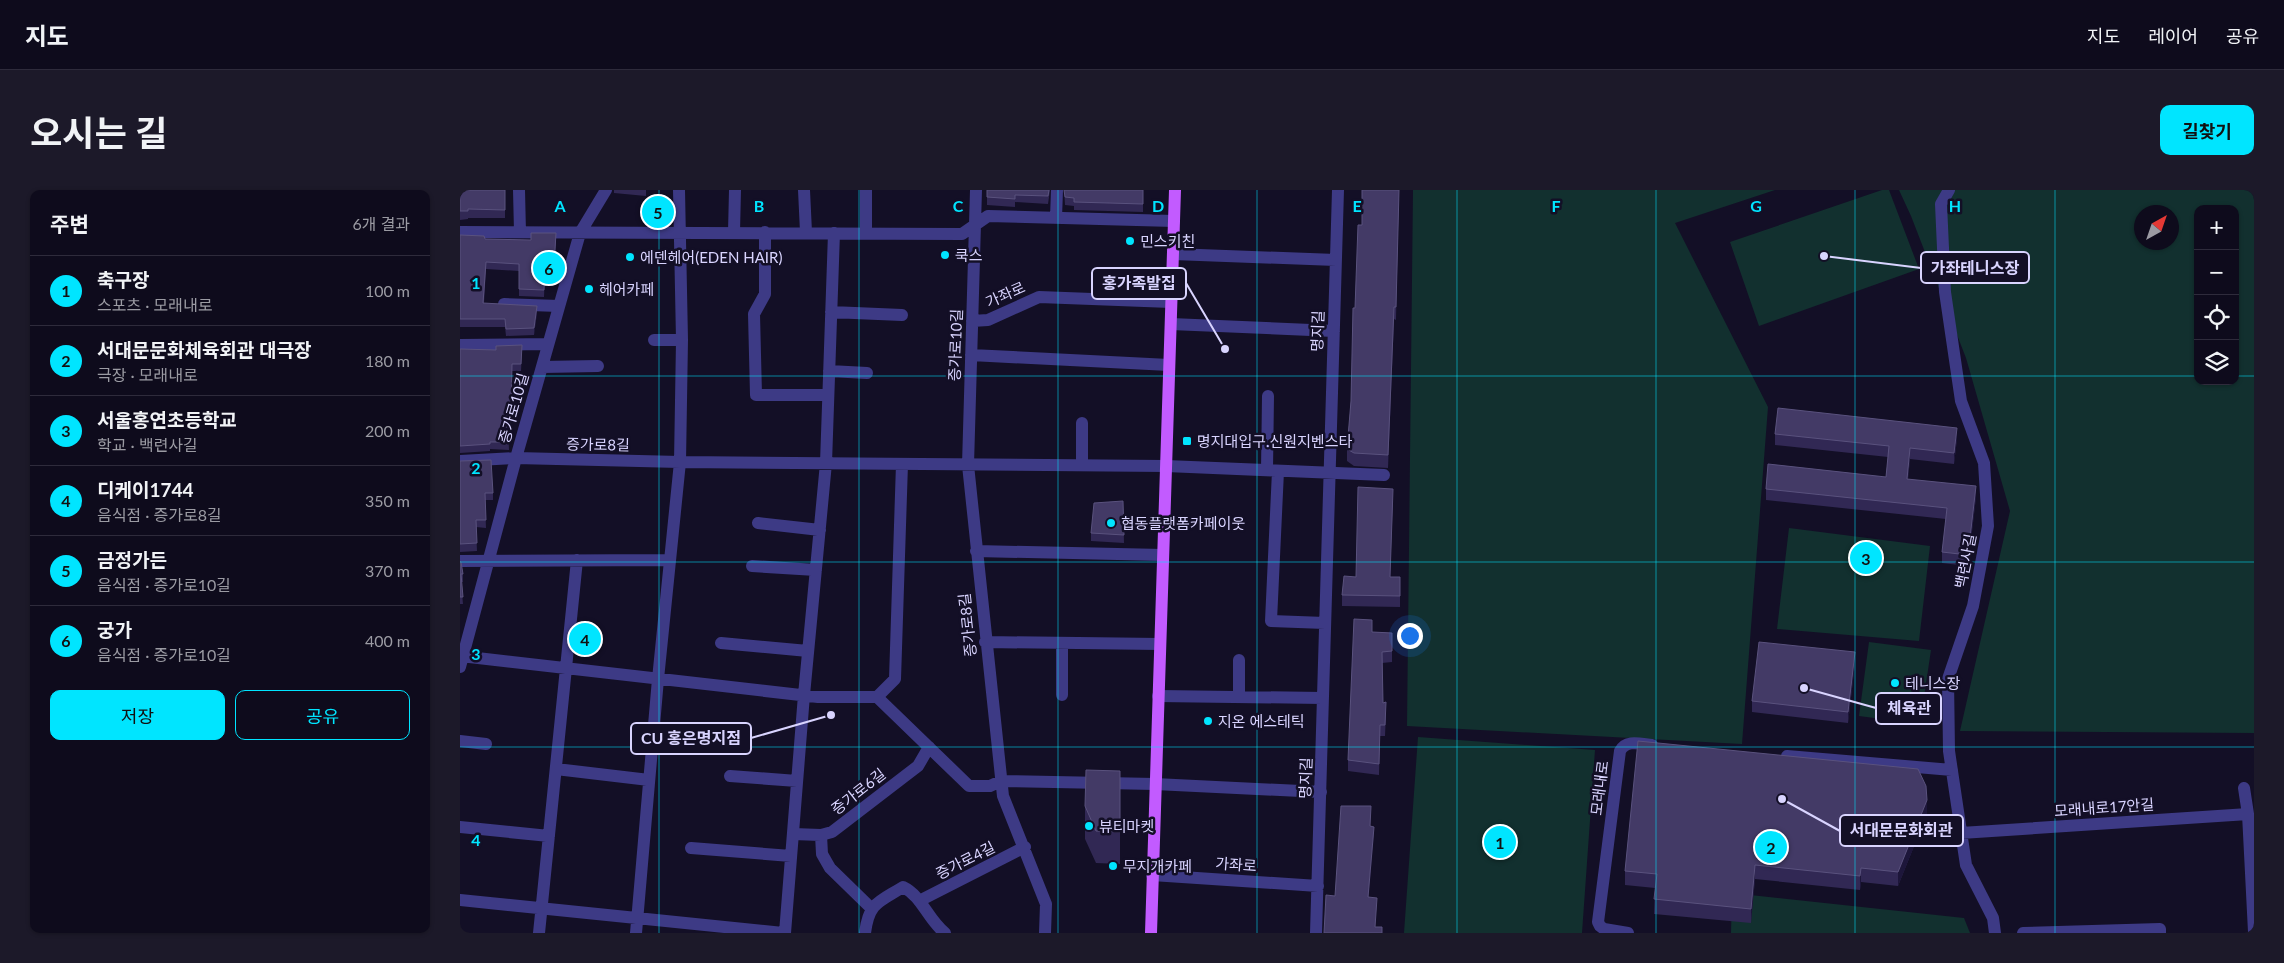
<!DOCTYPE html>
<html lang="ko">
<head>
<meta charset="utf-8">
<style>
	:root { --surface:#0e0b1c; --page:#1c1929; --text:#f1f3f6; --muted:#9b9ba3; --line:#2e2b3b; --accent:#00e5ff }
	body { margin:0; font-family:Lato,"Noto Sans KR",sans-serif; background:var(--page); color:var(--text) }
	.controls { position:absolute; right:15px; top:15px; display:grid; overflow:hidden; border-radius:10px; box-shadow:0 1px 4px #0004 }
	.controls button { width:45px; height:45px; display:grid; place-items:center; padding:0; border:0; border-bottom:1px solid var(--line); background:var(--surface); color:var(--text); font:25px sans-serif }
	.compass { position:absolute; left:1674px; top:15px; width:45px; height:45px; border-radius:50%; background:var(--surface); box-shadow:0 1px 4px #0004; rotate:40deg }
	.you { position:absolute; left:949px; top:445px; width:18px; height:18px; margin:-12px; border:4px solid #fff; border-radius:50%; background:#1a73e8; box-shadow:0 0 0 8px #1a73e833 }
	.badge { display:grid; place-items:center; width:32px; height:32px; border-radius:50%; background:var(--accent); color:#111; font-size:16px; font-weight:700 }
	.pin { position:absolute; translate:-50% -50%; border:2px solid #fff; box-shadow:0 1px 5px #0006 }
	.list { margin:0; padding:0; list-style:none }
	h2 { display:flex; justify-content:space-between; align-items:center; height:65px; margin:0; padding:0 20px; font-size:21px }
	h2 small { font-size:16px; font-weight:400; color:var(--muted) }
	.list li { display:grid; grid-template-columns:32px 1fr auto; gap:15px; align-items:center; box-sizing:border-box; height:70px; padding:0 20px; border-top:1px solid var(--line) }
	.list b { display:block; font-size:19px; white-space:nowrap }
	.list p { margin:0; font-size:16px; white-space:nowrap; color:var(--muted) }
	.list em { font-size:16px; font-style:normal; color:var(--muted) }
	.actions { display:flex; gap:10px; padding:15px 20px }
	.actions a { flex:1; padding:11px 0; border:1px solid var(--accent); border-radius:10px; text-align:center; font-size:18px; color:var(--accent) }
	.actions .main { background:var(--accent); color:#111 }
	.icon { flex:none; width:28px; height:28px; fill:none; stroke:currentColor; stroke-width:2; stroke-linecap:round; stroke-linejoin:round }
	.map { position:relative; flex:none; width:1794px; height:743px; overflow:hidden; border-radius:10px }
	header { display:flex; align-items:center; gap:30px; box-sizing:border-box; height:70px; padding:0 25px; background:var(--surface); border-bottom:1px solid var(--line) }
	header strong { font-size:24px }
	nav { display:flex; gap:28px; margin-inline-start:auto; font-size:18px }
	.intro { display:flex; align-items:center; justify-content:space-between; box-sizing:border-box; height:120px; padding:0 30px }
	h1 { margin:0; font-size:35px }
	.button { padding:12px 22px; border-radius:10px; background:var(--accent); color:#111; font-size:18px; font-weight:700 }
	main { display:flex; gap:30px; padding:0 30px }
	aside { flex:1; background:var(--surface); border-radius:10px; box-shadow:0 1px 4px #0004 }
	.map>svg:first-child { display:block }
</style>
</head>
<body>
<header>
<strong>지도</strong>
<nav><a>지도</a><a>레이어</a><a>공유</a></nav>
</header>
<div class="intro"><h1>오시는 길</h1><a class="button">길찾기</a></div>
<main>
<aside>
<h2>주변<small>6개 결과</small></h2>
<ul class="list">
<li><span class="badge">1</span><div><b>축구장</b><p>스포츠 · 모래내로</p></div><em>100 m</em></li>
<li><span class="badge">2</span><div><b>서대문문화체육회관 대극장</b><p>극장 · 모래내로</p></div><em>180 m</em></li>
<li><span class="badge">3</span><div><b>서울홍연초등학교</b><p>학교 · 백련사길</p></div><em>200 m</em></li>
<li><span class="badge">4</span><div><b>디케이1744</b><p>음식점 · 증가로8길</p></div><em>350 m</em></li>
<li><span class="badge">5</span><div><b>금정가든</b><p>음식점 · 증가로10길</p></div><em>370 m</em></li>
<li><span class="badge">6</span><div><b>궁가</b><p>음식점 · 증가로10길</p></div><em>400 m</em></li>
</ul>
<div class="actions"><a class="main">저장</a><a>공유</a></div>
</aside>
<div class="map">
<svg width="1794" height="743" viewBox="0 0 1794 743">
	<rect width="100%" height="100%" fill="#130f26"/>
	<path fill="#12302f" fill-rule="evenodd" d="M953 0H1315L1215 33 1308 217 1282 554 947 536Z
		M1422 0H1429L1459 79 1299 136 1270 52Z
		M1439 0H1794V543L1500 541 1550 321 1506 168 1451 26ZM1738 19H1775V191H1738ZM1682 22H1712V52H1682Z
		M1329 338 1470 356 1459 451 1317 439Z
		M1409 452 1471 460 1460 534 1399 526Z
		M958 547 1135 560 1122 743H944Z
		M1272 703 1504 728 1510 743H1271Z"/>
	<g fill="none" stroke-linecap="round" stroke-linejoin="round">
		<path stroke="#3d3a85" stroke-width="12" d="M59 0 60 42
			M344 0 346 42
			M516 0 508 275 543 606 586 714 585 743
			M1489 0 1481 14 1485 102 1501 211 1524 273 1528 336 1513 416 1488 489 1489 561 1506 675 1533 728 1535 743
			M596 28 597 0
			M0 42 502 44 528 26 714 31
			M274 42 275 0
			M305 42V104L294 124 296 205H368
			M406 43V0
			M713 64 876 70
			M44 114 99 116
			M371 122 442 125
			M512 131 528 130 579 107 711 112
			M711 134 874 141
			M194 150H222
			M0 155 88 154
			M511 165 709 175
			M82 177 138 176
			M369 181 407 183
			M0 271 56 268 220 272 706 276 924 285
			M622 275V233
			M807 280 808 206
			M818 281 811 431 865 433
			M298 333 360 340
			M516 361 703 365
			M0 371 210 370
			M292 376 356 380
			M525 452 700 454
			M261 453 348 461
			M0 466 358 507H417L509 596H530L541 591 695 594 861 602
			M779 470V507
			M0 477 56 268 120 43 146 0
			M602 505V453
			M698 506 863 508
			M417 507 435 489 442 274
			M0 551 26 554
			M1327 566 1492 580
			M96 579 189 590
			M270 586 337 591
			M1784 598 1788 624 1794 742
			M0 637 89 646
			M1501 643 1788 624
			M333 644 361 645 372 642 458 576 469 557
			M361 645 362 664 370 678 411 718
			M231 658 331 666
			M692 685 858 696
			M0 710 323 743
			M459 711 565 657
			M79 743 117 370
			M176 743 198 489 220 272 222 150 219 0
			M325 743 344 505 366 273 374 43
			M405 743C409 712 419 712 443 697 462 706 468 730 485 743
			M856 743 878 0
			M1168 743 1144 739 1140 736 1138 732 1160 561C1166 549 1181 554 1192 555
			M1563 743 1700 739V743"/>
		<path stroke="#c25bff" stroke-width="12" d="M691 743 715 0"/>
	</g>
	<path fill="#312854" d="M0 0 45 20V28H8V29L0 30Z
		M154 0H186V6L154 3Z
		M527 0H590L588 14 555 12V17L527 15Z
		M604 0H683V22L614 20V16L605 15Z
		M939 0 936 130 934 129 928 278 894 276 887 271V259L891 211 895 118 902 35Z
		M0 45 25 49 96 51 94 83H85L84 107 59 106V81L26 79 24 113 77 123 74 145 46 146 45 137H0Z
		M0 159 62 162 61 181H52L51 237H48L49 260 30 259V261L0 263Z
		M1315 244 1497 249 1494 274 1450 269 1448 289 1516 307 1508 376 1482 373V362L1486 329 1306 310V299L1426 287 1428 267 1315 255Z
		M0 271 33 303V310H25L26 338 16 337 17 361 0 362Z
		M933 310 930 387H940V417L882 416V405L896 387Z
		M663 311 664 353 631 351V343Z
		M0 371 3 384V392H1L3 414H0Z
		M912 442 932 443V472L922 473 923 513 926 523 925 546H920L919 585 888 581V570Z
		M1395 473 1388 533 1292 522V511Z
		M660 613V674L636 673 625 649V616Z
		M1467 624 1438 696 1401 692 1400 700 1295 689 1291 733 1194 724 1195 698 1165 695V681Z"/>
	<path fill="#1d163a" d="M77 116V123L74 145V138Z
		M934 117V129L928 278V265Z
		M1497 238V249L1494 274V263Z
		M1450 258V269L1447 300V289Z
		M1516 296V307L1508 376V365Z
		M1395 462V473L1388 533V522Z
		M1467 610V624L1438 696V682Z
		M914 637V645L908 716V707Z
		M1295 675V689L1291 733V719Z
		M1401 678V692L1400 700V686Z"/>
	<path fill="#433a66" stroke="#5a527e" d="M0 0H45V20L8 19V21H0Z
		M527 0H589L588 6 555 5V9L527 7Z
		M604 0H683V14L614 12V8L605 7Z
		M902 0H939L936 117H934L928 265 894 263 887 259 891 211 893 118H895L898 35H902Z
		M71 43H96L94 76H85L84 100 59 99V74L26 72 23 113 77 116 74 138 46 139 45 129H0V45L24 46 25 49 71 50Z
		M62 155 61 174H52L51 230H48L49 252H30V254L0 256V159L36 160V156Z
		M1318 218 1497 238 1494 263 1450 258 1447 289 1516 296 1508 365 1482 362 1487 318 1306 299 1308 274 1426 287 1429 256 1315 244Z
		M31 270 33 303H25L26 330H16L17 353 0 354V271Z
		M898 297 933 299 930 387H940V406L882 405 884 386 896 387Z
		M663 311 664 345 631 343 634 313Z
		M0 371 1 372 3 384H1L3 407H0Z
		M894 429 912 430V442L932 443V461L922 462 923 513 926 512 925 535H920L919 574 888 570Z
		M1299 452 1395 462 1388 522 1292 511Z
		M1178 551 1458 579 1466 596 1467 610 1438 682 1401 678 1400 686 1295 675 1291 719 1194 709 1197 684 1165 681Z
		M626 580 660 581V642L636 641 625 616Z
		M881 616H911L910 636 914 637 908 707 917 708 915 737H922V743H864L866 705 875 706Z"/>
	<path fill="none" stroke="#00e5ff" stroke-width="1" stroke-opacity="0.55" d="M199 0V743M399 0V743M598 0V743M797 0V743M997 0V743M1196 0V743M1395 0V743M1595 0V743M0 186H1738M1775 186H1794M0 372H1794M0 557H1794"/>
	<g fill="#00e5ff" stroke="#130f26" stroke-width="2">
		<circle cx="670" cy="51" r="5"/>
		<circle cx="485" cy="65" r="5"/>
		<circle cx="170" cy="67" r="5"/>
		<circle cx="129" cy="99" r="5"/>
		<rect x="722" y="246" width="10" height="10" rx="2.5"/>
		<circle cx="651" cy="333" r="5"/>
		<circle cx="1435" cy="493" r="5"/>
		<circle cx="748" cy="531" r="5"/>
		<circle cx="629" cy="636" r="5"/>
		<circle cx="653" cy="676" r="5"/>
	</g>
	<g text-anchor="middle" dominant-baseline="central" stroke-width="5" stroke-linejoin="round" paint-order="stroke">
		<g font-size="15" fill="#d9d4ff" stroke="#130f26" text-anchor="start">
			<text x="680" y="51">민스키친</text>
			<text x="495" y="65">쿡스</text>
			<text x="180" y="67">에덴헤어(EDEN HAIR)</text>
			<text x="139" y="99">헤어카페</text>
			<text x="737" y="251">명지대입구.신원지벤스타</text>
			<text x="661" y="333">협동플랫폼카페이웃</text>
			<text x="1445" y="493">테니스장</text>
			<text x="758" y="531">지온 에스테틱</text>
			<text x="639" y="636">뷰티마켓</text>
			<text x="663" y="676">무지개카페</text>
		</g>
		<g font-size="15" fill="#d9d4ff" stroke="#130f26">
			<text transform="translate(545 104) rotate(-24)">가좌로</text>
			<text transform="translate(857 141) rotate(-88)">명지길</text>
			<text transform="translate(495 155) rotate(-88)">증가로10길</text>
			<text transform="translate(53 218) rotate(-74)">증가로10길</text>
			<text transform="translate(138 254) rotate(1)">증가로8길</text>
			<text transform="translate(1505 371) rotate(-79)">백련사길</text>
			<text transform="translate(507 435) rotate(-96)">증가로8길</text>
			<text transform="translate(845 588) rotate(-88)">명지길</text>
			<text transform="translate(1139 598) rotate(-83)">모래내로</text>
			<text transform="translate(398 601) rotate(-38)">증가로6길</text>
			<text transform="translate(1644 617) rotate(-4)">모래내로17안길</text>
			<text transform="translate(505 670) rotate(-27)">증가로4길</text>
			<text transform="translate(776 674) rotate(4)">가좌로</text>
		</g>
	</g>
	<g font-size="16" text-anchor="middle" font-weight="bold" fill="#00e5ff" stroke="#130f26" stroke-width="5" stroke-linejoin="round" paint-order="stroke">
		<text x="100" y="22">A</text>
		<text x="299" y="22">B</text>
		<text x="498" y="22">C</text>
		<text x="698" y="22">D</text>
		<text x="897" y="22">E</text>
		<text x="1096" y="22">F</text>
		<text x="1296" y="22">G</text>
		<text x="1495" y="22">H</text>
		<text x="16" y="99">1</text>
		<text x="16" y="284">2</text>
		<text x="16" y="470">3</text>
		<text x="16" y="656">4</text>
	</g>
	<path fill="none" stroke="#d9d4ff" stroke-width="2" d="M1364 66L1461 78M765 159L726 93M1344 498L1416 518M371 525L291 548M1322 609L1380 641"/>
	<g fill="#d9d4ff" stroke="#130f26" stroke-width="2">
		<circle cx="1364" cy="66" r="5"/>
		<circle cx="765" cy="159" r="5"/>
		<circle cx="1344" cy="498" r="5"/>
		<circle cx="371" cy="525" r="5"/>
		<circle cx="1322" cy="609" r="5"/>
	</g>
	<g fill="#130f26" stroke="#d9d4ff" stroke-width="2">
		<rect x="1461" y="62" width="108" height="31" rx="5"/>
		<rect x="632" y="78" width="94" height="31" rx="5"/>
		<rect x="1416" y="503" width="65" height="31" rx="5"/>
		<rect x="171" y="533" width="120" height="31" rx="5"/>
		<rect x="1380" y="625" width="123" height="31" rx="5"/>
	</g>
	<g font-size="16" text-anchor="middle" font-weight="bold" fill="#d9d4ff">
		<text x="1515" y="84">가좌테니스장</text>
		<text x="679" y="99">홍가족발집</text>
		<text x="1449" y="524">체육관</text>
		<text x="231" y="554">CU 홍은명지점</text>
		<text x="1441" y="646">서대문문화회관</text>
	</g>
</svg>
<div class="controls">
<button>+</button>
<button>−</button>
<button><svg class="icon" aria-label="locate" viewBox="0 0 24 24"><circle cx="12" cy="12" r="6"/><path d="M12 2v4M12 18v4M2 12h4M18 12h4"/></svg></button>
<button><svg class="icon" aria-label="layers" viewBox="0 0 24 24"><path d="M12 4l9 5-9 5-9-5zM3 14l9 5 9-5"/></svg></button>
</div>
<svg class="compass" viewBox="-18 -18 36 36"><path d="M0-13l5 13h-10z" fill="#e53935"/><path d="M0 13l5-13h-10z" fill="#9b9ba3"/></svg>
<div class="you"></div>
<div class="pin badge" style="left:1040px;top:652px">1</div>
<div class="pin badge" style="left:1311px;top:657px">2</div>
<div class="pin badge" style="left:1406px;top:368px">3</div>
<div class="pin badge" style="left:125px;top:449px">4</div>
<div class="pin badge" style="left:198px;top:22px">5</div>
<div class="pin badge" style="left:89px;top:78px">6</div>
</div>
</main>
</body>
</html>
